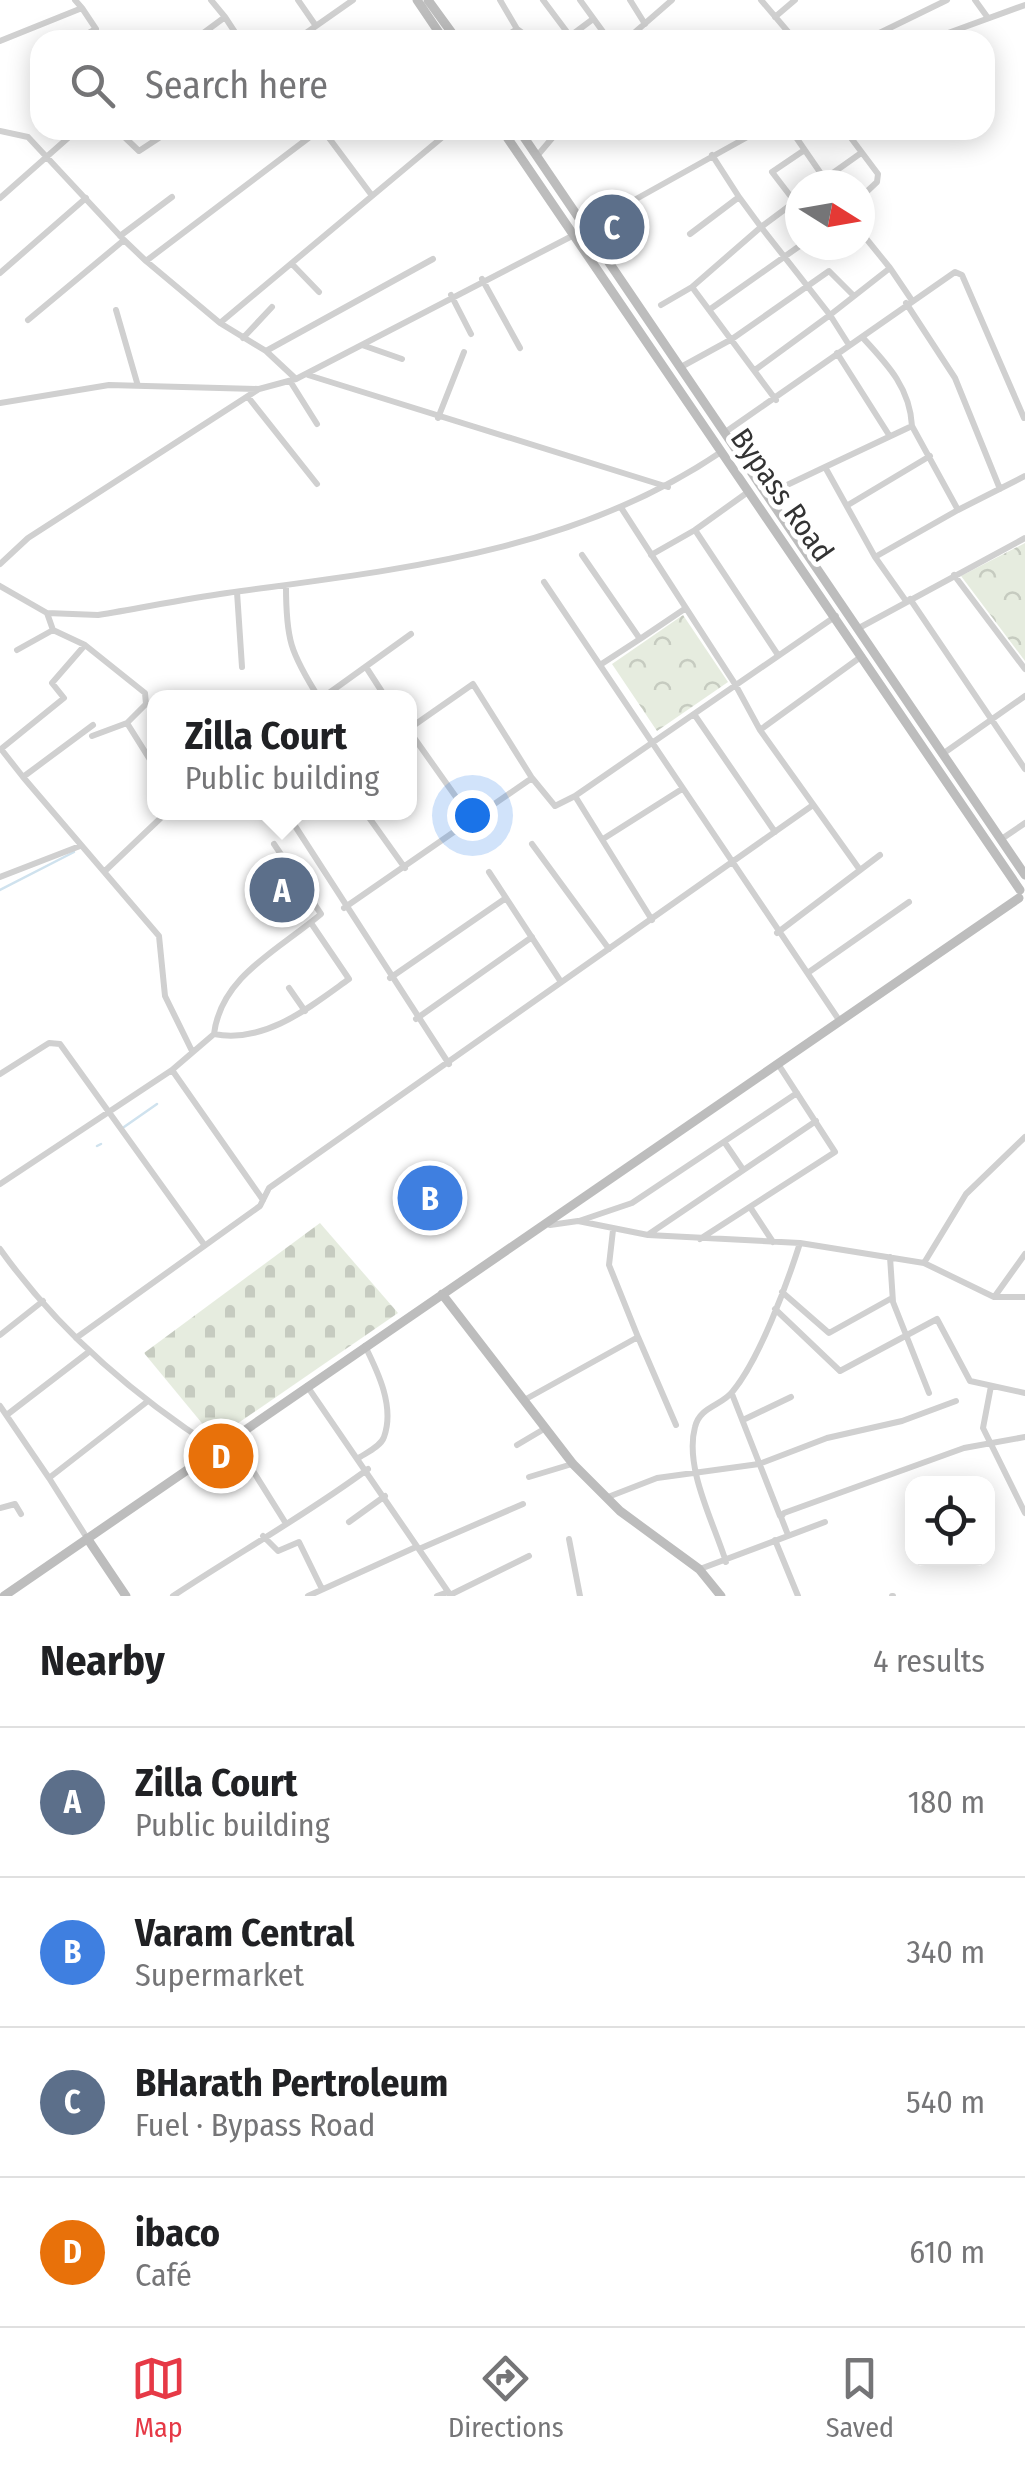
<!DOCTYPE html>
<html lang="en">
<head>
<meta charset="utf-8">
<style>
	:root { --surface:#fff; --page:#f2f2f2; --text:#202124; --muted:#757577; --line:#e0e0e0; --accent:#e63946 }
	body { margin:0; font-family:"Fira Sans Condensed",sans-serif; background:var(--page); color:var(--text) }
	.controls { position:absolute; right:30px; bottom:30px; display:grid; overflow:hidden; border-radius:20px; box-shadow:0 5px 25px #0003 }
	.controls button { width:90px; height:90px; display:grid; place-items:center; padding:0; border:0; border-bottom:2px solid var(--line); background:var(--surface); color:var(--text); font:50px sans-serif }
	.compass { position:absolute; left:785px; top:170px; width:90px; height:90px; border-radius:50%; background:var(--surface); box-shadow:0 5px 25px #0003; rotate:101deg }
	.you { position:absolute; left:472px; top:815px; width:35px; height:35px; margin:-25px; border:8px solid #fff; border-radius:50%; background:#1a73e8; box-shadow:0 0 0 15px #1a73e833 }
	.badge { display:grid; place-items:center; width:65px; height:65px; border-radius:50%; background:var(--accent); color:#fff; font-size:32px; font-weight:700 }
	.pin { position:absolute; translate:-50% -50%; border:5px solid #fff; box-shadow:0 2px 10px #0006 }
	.popup { position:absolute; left:147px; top:690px; width:270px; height:130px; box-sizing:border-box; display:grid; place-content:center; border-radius:20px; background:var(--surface); filter:drop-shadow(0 2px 8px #0005); font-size:32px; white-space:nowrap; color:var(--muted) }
	.popup b { font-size:38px; color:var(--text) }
	.popup::after { content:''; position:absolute; left:50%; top:100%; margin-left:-20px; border:20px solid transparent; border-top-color:var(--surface) }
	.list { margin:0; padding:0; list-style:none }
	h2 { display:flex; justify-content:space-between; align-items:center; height:130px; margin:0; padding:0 40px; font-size:42px }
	h2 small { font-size:32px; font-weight:400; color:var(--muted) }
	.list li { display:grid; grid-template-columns:65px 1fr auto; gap:30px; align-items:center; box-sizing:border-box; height:150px; padding:0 40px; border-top:2px solid var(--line) }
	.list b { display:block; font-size:38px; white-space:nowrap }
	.list p { margin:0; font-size:32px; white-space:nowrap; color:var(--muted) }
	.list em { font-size:32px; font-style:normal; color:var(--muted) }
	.icon { flex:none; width:55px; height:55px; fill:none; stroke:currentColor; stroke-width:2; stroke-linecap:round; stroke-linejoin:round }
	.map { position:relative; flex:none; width:1025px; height:1596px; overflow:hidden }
	.search { position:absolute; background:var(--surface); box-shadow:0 5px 25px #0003; left:30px; right:30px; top:30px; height:110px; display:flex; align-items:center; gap:25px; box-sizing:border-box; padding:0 35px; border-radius:30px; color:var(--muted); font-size:38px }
	.sheet { height:730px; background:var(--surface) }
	nav { display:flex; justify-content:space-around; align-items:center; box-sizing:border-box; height:140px; border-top:2px solid var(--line); background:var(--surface); font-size:28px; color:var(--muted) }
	nav a { display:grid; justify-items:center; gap:5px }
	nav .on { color:var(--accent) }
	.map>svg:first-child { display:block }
</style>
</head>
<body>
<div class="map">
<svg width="1025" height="1596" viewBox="0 0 1025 1596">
	<defs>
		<pattern id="cemetery-stones" width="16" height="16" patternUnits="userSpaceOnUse" patternTransform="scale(2.5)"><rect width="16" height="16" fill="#e6ecdf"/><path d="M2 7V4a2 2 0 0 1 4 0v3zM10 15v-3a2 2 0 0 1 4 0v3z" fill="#c6cbc0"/></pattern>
		<pattern id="park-crowns" width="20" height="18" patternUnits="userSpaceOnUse" patternTransform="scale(2.5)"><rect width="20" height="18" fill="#e6ecdf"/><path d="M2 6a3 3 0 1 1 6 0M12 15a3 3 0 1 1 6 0" fill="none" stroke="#c6cbc0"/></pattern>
	</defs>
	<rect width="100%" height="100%" fill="#fff"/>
	<path fill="url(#cemetery-stones)" d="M320 1223 398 1313 215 1439 144 1353Z"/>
	<path fill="url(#park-crowns)" d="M1025 543V661L961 576Z
		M683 615 728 682 657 731 612 664Z"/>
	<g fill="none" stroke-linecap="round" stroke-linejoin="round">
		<path stroke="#cfe2ee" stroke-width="2.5" d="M0 890 74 852
			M124 1127 157 1104
			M97 1146 101 1144"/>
		<path stroke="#d0d0d0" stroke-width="6" d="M75 0 82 8
			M298 0 316 26
			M500 0 517 29 532 40
			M543 0 570 36
			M580 0 609 40
			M630 0 645 24
			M761 0 795 40
			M975 0 988 18
			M225 17 240 40
			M775 17 795 0
			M194 40 225 17 211 0
			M296 40 353 0
			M429 40 439 32
			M500 40 517 29
			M565 40 593 19
			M626 40 672 0
			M865 40 947 0
			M929 40 1025 5
			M0 41 82 8 96 29 76 40
			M117 130 139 151 171 130
			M323 130 370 193
			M791 130 824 178
			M845 130 878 174 877 182 860 198
			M0 131 28 137 124 240 28 320
			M712 155 739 197
			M537 156 559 130
			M816 185 861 153
			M0 198 77 130
			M795 202 772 172 803 151
			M584 228 760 130
			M690 234 739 197 761 227 692 287 776 400
			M120 236 172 197
			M124 240 146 261
			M292 264 319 292
			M890 268 911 299
			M0 273 86 198
			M482 279 520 348
			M451 295 471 334
			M906 303 955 378 1000 489
			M661 305 692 287
			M116 310 138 386
			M709 310 801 245
			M220 323 146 261 319 130
			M243 338 272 307
			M863 338C888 365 910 388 912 426
			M362 345 402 359
			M849 345 830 315 890 268 860 231
			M266 351 433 259
			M837 353 889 435
			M681 367 732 339 829 271 854 296
			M755 370 830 315 761 227 800 198
			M308 375 668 487
			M296 379 266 351 220 323 451 130
			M290 381 317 424
			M248 397 317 484
			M0 403 109 385 259 389 296 379 574 235
			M438 418 464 352
			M724 433 955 272 962 275 1024 418
			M748 492 695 530 778 655
			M768 494 825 467
			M848 505 930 456
			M622 509 735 684 760 730 862 656
			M958 510 1025 476
			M582 555 640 639 600 665
			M651 555 695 530
			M875 557 958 510 912 426 825 467 875 557 906 601
			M0 564 28 538 259 389
			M954 575 1025 669
			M544 582 839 1020
			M0 586 47 613 98 615C141 608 184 599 227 593 400 569 572 553 721 452
			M286 586C286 639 290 652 319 698
			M237 592 242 667
			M910 599 1025 769
			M859 628 1025 538
			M53 630 85 645 145 693 146 704 127 723
			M640 639 686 608
			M85 645 52 683 64 698 1 749 23 777 93 725
			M17 650 53 630 47 613
			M366 667 386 698
			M322 698 411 634
			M694 714 775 832
			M760 730 860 870
			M410 732 473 821
			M92 736 127 723 154 766
			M944 753 1025 696
			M23 777 159 936 165 996 192 1051
			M532 778 555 806 575 796 652 920
			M575 796 836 616
			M286 812 449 1064
			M365 812 405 868
			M1003 838 1025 823
			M603 839 682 789
			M532 844 609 949
			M106 870 167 812
			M489 872 561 982
			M0 877 80 846
			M344 908 532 778 473 684 410 728
			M777 933 880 855
			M809 972 909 902
			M390 978 506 898
			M289 988 305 1011
			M416 1019 532 937
			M214 1034C221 976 280 949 321 914L274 844
			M172 1070 263 1200
			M0 1074 49 1043 60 1044 203 1243
			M725 1143 742 1168
			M0 1184 172 1070 214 1034C265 1044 310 1007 349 979L311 923
			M750 1207 773 1242
			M579 1221 632 1203 797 1093
			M550 1225 578 1221 648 1235 800 1243 924 1263 994 1297H1025
			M613 1230 609 1265 638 1337
			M649 1234 816 1121
			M700 1239 835 1152 778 1064
			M0 1249C57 1329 133 1395 215 1448
			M890 1257 893 1302 929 1393
			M924 1263 966 1194 1025 1137
			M782 1292 829 1333 892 1298
			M995 1296 1025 1254
			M775 1309 840 1371 937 1319 970 1381 1025 1393
			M0 1335 43 1301
			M76 1338 260 1206 269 1188 813 805
			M307 1386 451 1596
			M991 1386 983 1428 1025 1513
			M732 1394 780 1516
			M526 1399 638 1337 676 1425
			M0 1406 49 1478 148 1401
			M8 1414 90 1351
			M745 1419 791 1397
			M233 1439 285 1522
			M517 1445 544 1429
			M360 1457C368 1452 381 1446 384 1437 395 1407 378 1372 365 1346
			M529 1477 572 1464
			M49 1478 87 1538
			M608 1497 657 1478 759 1464 827 1438 902 1421 956 1401
			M0 1508 15 1504 21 1514
			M349 1522 385 1496
			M788 1535 781 1517 784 1513 964 1448 1025 1437
			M263 1536 278 1551 299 1542 322 1589
			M569 1539 580 1596
			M775 1540 798 1596
			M419 1549 523 1504
			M726 1562C714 1523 684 1468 695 1427 700 1406 722 1406 733 1391 760 1358 787 1284 800 1243
			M700 1569 825 1522
			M450 1595 529 1556
			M173 1596C238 1553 306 1515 368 1469
			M308 1596 416 1547
			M437 1596 448 1592
			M892 1596H893"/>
		<path stroke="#bdbdbd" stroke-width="9" d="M417 0 444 40
			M428 0 457 40
			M502 130 1020 890
			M519 130 1025 875
			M442 1294 573 1464 620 1511 699 1569 721 1596
			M87 1538 126 1596
			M4 1596 1019 898"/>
	</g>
	<g text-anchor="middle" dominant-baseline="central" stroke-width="10" stroke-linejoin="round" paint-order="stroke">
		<g font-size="30" fill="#333" stroke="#fff">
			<text transform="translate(782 495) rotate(55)">Bypass Road</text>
		</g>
	</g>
</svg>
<div class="controls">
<button><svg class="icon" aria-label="locate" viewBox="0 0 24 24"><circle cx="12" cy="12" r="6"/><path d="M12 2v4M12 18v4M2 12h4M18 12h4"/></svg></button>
</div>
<svg class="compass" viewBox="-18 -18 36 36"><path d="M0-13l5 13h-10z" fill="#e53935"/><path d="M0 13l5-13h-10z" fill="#757577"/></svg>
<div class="you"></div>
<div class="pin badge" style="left:282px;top:890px;background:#5c6f8a">A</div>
<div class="popup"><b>Zilla Court</b>Public building</div>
<div class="pin badge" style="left:430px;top:1198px;background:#3f7fe0">B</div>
<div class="pin badge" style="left:612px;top:227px;background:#5c6f8a">C</div>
<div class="pin badge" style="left:221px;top:1456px;background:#e8710a">D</div>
<div class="search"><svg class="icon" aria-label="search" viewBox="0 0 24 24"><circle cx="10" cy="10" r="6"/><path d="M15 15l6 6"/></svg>Search here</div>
</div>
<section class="sheet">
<h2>Nearby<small>4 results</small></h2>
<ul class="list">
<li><span class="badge" style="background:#5c6f8a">A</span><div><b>Zilla Court</b><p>Public building</p></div><em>180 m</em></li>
<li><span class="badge" style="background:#3f7fe0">B</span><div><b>Varam Central</b><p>Supermarket</p></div><em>340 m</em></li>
<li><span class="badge" style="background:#5c6f8a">C</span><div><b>BHarath Pertroleum</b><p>Fuel · Bypass Road</p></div><em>540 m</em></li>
<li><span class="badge" style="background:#e8710a">D</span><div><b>ibaco</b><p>Café</p></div><em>610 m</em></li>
</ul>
</section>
<nav>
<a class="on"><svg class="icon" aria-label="map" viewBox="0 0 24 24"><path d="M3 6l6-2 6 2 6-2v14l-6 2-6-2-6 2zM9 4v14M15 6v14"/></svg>Map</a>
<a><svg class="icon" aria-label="directions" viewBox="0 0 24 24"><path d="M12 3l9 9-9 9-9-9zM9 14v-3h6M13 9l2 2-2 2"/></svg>Directions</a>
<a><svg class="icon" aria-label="saved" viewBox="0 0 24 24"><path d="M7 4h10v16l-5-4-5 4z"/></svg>Saved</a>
</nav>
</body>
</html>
